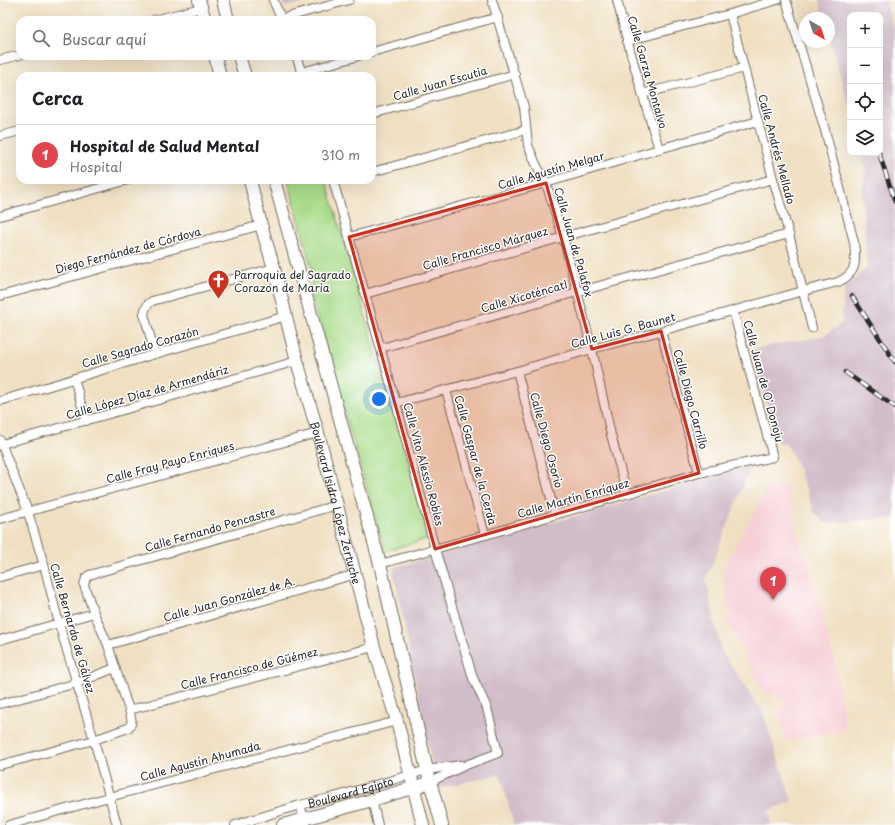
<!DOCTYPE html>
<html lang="es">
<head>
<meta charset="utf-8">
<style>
	:root { --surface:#fff; --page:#f2f2f2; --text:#202124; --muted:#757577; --line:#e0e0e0; --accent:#111827 }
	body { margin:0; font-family:"Playpen Sans",sans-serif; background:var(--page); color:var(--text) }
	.controls { position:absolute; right:12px; top:12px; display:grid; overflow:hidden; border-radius:8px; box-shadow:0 4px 16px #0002 }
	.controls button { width:36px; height:36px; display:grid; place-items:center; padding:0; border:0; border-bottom:1px solid var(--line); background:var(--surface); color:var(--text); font:20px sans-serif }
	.compass { position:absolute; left:799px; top:12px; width:36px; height:36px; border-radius:50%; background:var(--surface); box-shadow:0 4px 16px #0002; rotate:141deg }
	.you { position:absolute; left:379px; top:399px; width:14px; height:14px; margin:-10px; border:3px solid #fff; border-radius:50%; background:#1a73e8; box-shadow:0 0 0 6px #1a73e833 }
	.badge { display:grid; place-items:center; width:26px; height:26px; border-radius:50%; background:var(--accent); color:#fff; font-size:13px; font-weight:700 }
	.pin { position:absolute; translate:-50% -33px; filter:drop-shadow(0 1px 2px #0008) }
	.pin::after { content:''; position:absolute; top:21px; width:14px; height:12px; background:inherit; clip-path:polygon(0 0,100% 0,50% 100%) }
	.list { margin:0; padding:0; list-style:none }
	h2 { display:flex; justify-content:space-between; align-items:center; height:52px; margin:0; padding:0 16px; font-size:17px }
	h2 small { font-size:13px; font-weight:400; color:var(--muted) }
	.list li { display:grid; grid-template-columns:26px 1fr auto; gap:12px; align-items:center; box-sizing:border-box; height:60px; padding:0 16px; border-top:1px solid var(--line) }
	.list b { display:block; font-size:15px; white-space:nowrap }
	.list p { margin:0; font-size:13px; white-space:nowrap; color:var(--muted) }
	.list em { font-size:13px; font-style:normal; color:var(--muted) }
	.icon { flex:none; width:22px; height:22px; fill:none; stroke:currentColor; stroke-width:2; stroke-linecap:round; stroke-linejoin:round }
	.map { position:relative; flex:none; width:895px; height:825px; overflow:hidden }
	.search { position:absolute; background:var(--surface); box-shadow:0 4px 16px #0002; left:16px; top:16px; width:360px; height:44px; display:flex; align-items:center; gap:10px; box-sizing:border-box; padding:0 14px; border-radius:12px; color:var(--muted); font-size:15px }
	.panel { position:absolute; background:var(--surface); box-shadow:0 4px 16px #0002; left:16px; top:72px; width:360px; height:112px; border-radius:12px }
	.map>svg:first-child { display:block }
</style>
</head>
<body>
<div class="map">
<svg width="895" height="825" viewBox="0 0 895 825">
	<rect width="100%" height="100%" fill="#fff"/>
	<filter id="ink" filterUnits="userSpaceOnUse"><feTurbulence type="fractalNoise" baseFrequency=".025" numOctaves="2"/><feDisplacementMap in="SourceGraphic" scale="8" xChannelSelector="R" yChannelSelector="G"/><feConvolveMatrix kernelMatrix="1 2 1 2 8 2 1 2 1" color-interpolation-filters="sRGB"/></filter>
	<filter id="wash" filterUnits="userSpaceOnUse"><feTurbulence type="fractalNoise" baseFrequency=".012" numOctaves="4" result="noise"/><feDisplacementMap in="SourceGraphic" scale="16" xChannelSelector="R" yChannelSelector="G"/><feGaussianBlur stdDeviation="0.9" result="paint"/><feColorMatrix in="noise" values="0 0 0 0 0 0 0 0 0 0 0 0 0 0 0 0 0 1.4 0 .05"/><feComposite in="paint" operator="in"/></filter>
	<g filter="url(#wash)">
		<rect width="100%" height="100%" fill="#f0e0c2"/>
		<path fill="#f6cfd7" d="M786 484 802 552H805L834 660 846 729 787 741 777 709 785 706 783 699 778 700 776 693 768 694 762 688 726 620 731 619 723 574 728 559 769 486Z"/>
		<path fill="#d1bdc9" d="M281 0H317L285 7Z
			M819 0H885L895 31V518L825 523 814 512 797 464 787 445 777 441 752 349 824 336 842 323 844 288 867 268 862 191 866 167 862 153H880V15H850V109L829 36V18H824Z
			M751 466 706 580 721 650 763 713 792 801 769 811 771 825H514L500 774 437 789 393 568Z"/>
		<path fill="#a9db8a" stroke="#6a835a" d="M288 180H326L430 538 385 551 309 290 314 277Z"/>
	</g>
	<g filter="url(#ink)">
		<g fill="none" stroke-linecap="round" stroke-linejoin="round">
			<defs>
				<g id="street">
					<path d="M273 0 282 20"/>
					<path d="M492 0 524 107 528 145 536 164 546 183 563 237 592 349 611 435 627 494"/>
					<path d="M617 0C629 50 644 100 659 149"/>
					<path d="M730 14 773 179 789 234 812 328"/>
					<path d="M154 20 201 8"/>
					<path d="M277 20 349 0"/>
					<path d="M627 41 730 14 777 0"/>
					<path d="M372 52 498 17"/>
					<path d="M296 56 303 76"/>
					<path d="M0 60 20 55"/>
					<path d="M302 72 359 56"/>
					<path d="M642 94 744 68"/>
					<path d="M372 114 515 74"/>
					<path d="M0 136 20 131"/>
					<path d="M372 172 526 130"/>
					<path d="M333 180 396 403 435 549 473 678 487 708 498 753 466 765 430 782"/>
					<path d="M0 216 128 180"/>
					<path d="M349 237 546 183 659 149 758 121"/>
					<path d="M365 294 563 237 773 179"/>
					<path d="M0 296 261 225"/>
					<path d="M661 331 699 473"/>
					<path d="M381 348 577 292 789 234"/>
					<path d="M155 354 144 314C145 308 147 304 152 301L274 268"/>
					<path d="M517 371 555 514"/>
					<path d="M74 378 86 421"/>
					<path d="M446 390 485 535"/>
					<path d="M0 401 155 354 286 316"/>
					<path d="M396 403 517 371 592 349 661 331 803 291 838 282C858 273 856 261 854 242L825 130 786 0"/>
					<path d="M0 440 28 512 44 565 59 624 94 740 117 825"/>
					<path d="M2 444 297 361"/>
					<path d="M0 519 318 433"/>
					<path d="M380 564 485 535 699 473 773 457 733 311"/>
					<path d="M0 577 44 565"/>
					<path d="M0 640 94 613"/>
					<path d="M108 645 356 574"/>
					<path d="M0 704 77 683 115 668"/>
					<path d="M129 710 374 647"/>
					<path d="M0 765 94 740 128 728C134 723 131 717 129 710L108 645 94 613 84 585 86 578 89 575 337 505"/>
					<path d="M372 800 378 825"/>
					<path d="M300 805 306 825"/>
					<path d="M9 825 109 797 397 721"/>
					<path id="s1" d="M235 825 300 805 334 797 427 770 460 765"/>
				</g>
				<g id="secondary">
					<path d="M199 0 205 20"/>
					<path d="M223 0 228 20"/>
					<path d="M215 56 220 76"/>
					<path d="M239 56 245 76"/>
					<path id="s2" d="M250 180 261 225 274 268 297 361 318 433 374 647 397 721 423 825"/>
					<path d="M274 180 380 564 427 770 442 825"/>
					<path d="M283 825 372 800 422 785"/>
				</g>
			</defs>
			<use href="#street" stroke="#706a60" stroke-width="10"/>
			<use href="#secondary" stroke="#706a60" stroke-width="14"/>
			<use href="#street" stroke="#fff" stroke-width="8"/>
			<use href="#secondary" stroke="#fff" stroke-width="12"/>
			<defs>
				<path id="rail" d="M879 153 895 202
					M852 296 895 362
					M845 372 895 407"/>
			</defs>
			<use href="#rail" stroke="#2b2b2b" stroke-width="4.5"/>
			<use href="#rail" stroke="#fff" stroke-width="3" stroke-dasharray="9" stroke-linecap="butt"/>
		</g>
	</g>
	<path fill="#c8321e" fill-opacity="0.2" stroke="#c8321e" stroke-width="3" stroke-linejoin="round" d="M546 183 592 349 661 331 699 473 435 549 349 237Z"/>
	<defs>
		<symbol id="church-pin" viewBox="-11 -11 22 30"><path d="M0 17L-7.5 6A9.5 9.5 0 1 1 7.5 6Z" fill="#c8321e" stroke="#fff"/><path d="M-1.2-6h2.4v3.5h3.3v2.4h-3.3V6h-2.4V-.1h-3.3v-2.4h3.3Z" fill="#fff"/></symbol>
	</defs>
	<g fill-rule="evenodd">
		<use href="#church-pin" x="206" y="268" width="25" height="34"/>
	</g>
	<g text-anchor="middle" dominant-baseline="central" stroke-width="3" stroke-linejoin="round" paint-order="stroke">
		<g font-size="11" fill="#2b2b2b" stroke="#fff">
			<text transform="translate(648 72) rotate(74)">Calle Garza Montalvo</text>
			<text transform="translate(440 83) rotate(-16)">Calle Juan Escutia</text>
			<text transform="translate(777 149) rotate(75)">Calle Andrés Mellado</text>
			<text transform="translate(551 170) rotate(-16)">Calle Agustín Melgar</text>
			<text transform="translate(574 242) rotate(74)">Calle Juan de Palafox</text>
			<text transform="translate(485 248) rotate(-16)">Calle Francisco Márquez</text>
			<text transform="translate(128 250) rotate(-15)">Diego Fernández de Córdova</text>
			<text transform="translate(524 296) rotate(-16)">Calle Xicoténcatl</text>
			<text transform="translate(623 330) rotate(-15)">Calle Luis G. Baunet</text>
			<text transform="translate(140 347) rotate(-16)">Calle Sagrado Corazón</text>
			<text transform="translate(764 381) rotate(75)">Calle Juan de O' Donoju</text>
			<text transform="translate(147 392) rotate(-16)">Calle López Díaz de Armendáriz</text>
			<text transform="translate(691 399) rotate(75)">Calle Diego Carrillo</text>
			<text transform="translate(547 440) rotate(75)">Calle Diego Osorio</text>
			<text transform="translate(476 460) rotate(75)">Calle Gaspar de la Cerda</text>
			<text transform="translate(170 462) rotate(-15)">Calle Fray Payo Enriques</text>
			<text transform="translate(424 464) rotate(75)">Calle Vito Alessio Robles</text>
			<text transform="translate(573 498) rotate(-16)">Calle Martín Enríquez</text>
			<text stroke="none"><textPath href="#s2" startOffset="334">Boulevard Isidro López Zertuche</textPath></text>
			<text transform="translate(210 529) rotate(-16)">Calle Fernando Pencastre</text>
			<text transform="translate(229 599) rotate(-16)">Calle Juan González de A.</text>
			<text transform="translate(73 628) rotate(74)">Calle Bernardo de Gálvez</text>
			<text transform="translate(249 668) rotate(-14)">Calle Francisco de Güémez</text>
			<text transform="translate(200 761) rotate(-15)">Calle Agustín Ahumada</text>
			<text stroke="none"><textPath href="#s1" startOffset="120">Boulevard Egipto</textPath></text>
		</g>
		<g font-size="11" fill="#2b2b2b" stroke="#fff" text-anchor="start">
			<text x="234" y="274">Parroquia del Sagrado<tspan x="234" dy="13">Corazon de Maria</tspan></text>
		</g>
	</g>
</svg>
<div class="controls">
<button>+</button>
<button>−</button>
<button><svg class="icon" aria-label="locate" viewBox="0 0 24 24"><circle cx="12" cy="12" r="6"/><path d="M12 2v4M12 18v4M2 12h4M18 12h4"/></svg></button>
<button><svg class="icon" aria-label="layers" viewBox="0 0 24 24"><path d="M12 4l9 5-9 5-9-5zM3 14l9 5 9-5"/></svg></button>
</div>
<svg class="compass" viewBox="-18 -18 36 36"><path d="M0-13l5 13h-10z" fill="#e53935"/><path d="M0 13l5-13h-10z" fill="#757577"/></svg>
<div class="you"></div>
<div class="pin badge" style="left:773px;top:600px;background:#e0444e">1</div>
<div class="search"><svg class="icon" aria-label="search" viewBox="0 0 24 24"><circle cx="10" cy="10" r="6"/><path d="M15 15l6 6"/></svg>Buscar aquí</div>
<section class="panel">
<h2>Cerca<small></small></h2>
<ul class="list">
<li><span class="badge" style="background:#e0444e">1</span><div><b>Hospital de Salud Mental</b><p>Hospital</p></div><em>310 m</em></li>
</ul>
</section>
</div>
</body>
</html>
